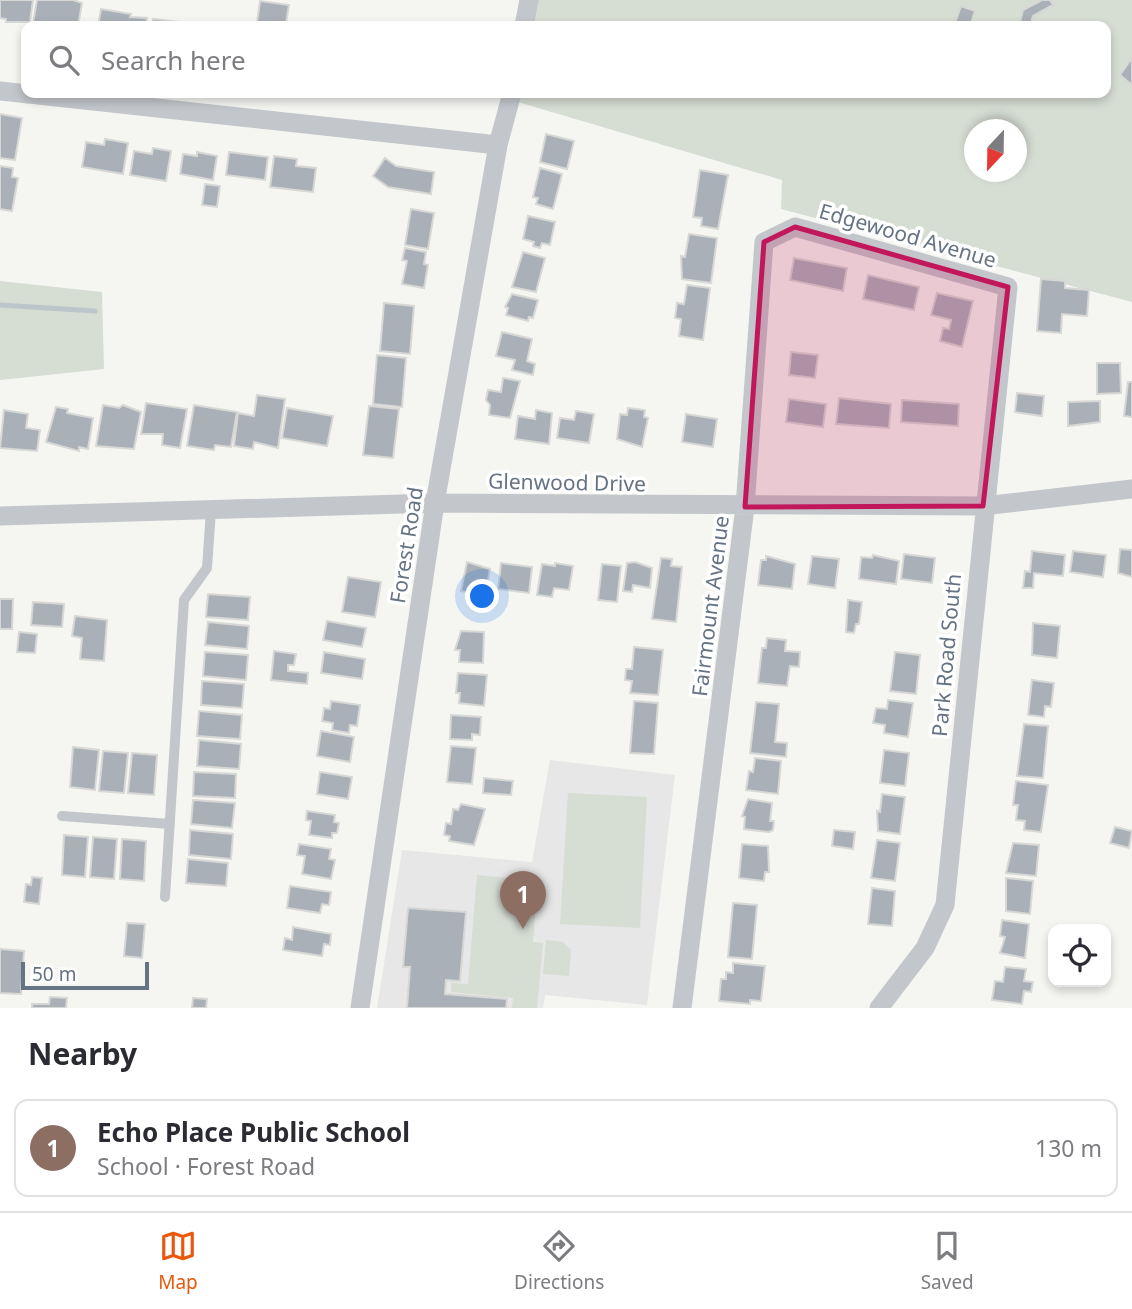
<!DOCTYPE html>
<html lang="en">
<head>
<meta charset="utf-8">
<style>
	:root { --surface:#fff; --page:#f7f7f7; --text:#2b2b33; --muted:#7c7c81; --line:#e1e1e2; --accent:#ea580c }
	body { margin:0; font-family:"Noto Sans",sans-serif; background:var(--page); color:var(--text) }
	.controls { position:absolute; right:21px; bottom:21px; display:grid; overflow:hidden; border-radius:14px; box-shadow:0 4px 10px #0003 }
	.controls button { width:63px; height:63px; display:grid; place-items:center; padding:0; border:0; border-bottom:2px solid var(--line); background:var(--surface); color:var(--text); font:35px sans-serif }
	.compass { position:absolute; left:964px; top:119px; width:63px; height:63px; border-radius:50%; background:var(--surface); box-shadow:0 4px 10px #0003; rotate:202deg }
	.scale { position:absolute; left:21px; bottom:18px; width:128px; box-sizing:border-box; padding-left:7px; border:4px solid #657383; border-top:0; font-size:19px; line-height:24px; white-space:nowrap; color:#657383; -webkit-text-stroke:5px #fff; paint-order:stroke }
	.you { position:absolute; left:483px; top:597px; width:24px; height:24px; margin:-18px; border:5px solid #fff; border-radius:50%; background:#1a73e8; box-shadow:0 0 0 10px #1a73e833 }
	.badge { display:grid; place-items:center; width:46px; height:46px; border-radius:50%; background:var(--accent); color:#fff; font-size:23px; font-weight:700 }
	.pin { position:absolute; translate:-50% -58px; filter:drop-shadow(0 2px 4px #0008) }
	.pin::after { content:''; position:absolute; top:37px; width:24px; height:21px; background:inherit; clip-path:polygon(0 0,100% 0,50% 100%) }
	.list { margin:0; padding:0; list-style:none }
	h2 { display:flex; justify-content:space-between; align-items:center; height:91px; margin:0; padding:0 28px; font-size:30px }
	h2 small { font-size:23px; font-weight:400; color:var(--muted) }
	.list li { display:grid; grid-template-columns:46px 1fr auto; gap:21px; align-items:center; box-sizing:border-box; height:98px; margin:0 14px 14px; padding:0 14px; border:2px solid var(--line); border-radius:14px }
	.list b { display:block; font-size:26px; white-space:nowrap }
	.list p { margin:0; font-size:23px; white-space:nowrap; color:var(--muted) }
	.list em { font-size:23px; font-style:normal; color:var(--muted) }
	.icon { flex:none; width:38px; height:38px; fill:none; stroke:currentColor; stroke-width:2; stroke-linecap:round; stroke-linejoin:round }
	.map { position:relative; flex:none; width:1132px; height:1008px; overflow:hidden }
	.search { position:absolute; background:var(--surface); box-shadow:0 4px 10px #0003; left:21px; right:21px; top:21px; height:77px; display:flex; align-items:center; gap:18px; box-sizing:border-box; padding:0 24px; border-radius:14px; color:var(--muted); font-size:26px }
	.sheet { height:203px; background:var(--surface) }
	nav { display:flex; justify-content:space-around; align-items:center; box-sizing:border-box; height:98px; border-top:2px solid var(--line); background:var(--surface); font-size:19px; color:var(--muted) }
	nav a { display:grid; justify-items:center; gap:4px }
	nav .on { color:var(--accent) }
	.map>svg:first-child { display:block }
</style>
</head>
<body>
<div class="map">
<svg width="1132" height="1008" viewBox="0 0 1132 1008">
	<rect width="100%" height="100%" fill="#f5f6f2"/>
	<path fill="#e6e7e6" d="M550 760 675 775 647 1005 545 995 543 1008H377L402 850 532 862Z"/>
	<path fill="#d6ddd3" fill-rule="evenodd" d="M530 0H1132V302L781 209 782 180 511 100 512 93H1106V26H525ZM974 130H1016V172H974Z
		M0 281 102 292 104 369 0 380Z
		M568 793 647 797 640 928 560 924Z
		M477 875 538 881 533 942 543 943 537 1008H512L513 998 451 992V983L468 984Z
		M546 940 563 942 571 950 569 976 543 974Z"/>
	<g fill="none" stroke-linecap="round" stroke-linejoin="round">
		<path stroke="#bcc5ca" stroke-width="5" d="M0 305 95 311"/>
	</g>
	<path fill="#a9b0b7" stroke="#d7d7d5" stroke-width="2" d="M0 0H33L30 22H6V19L0 18Z
		M37 0H73L82 3 78 26 33 23Z
		M1042 0H1050L1053 5 1033 16 1030 26H1019L1023 10Z
		M260 1 289 5 286 23 297 26 257 23Z
		M961 6 975 11 970 26H954Z
		M101 9 131 14 130 17 147 18 145 26H98Z
		M153 19 189 23 188 26H152Z
		M1132 58V85L1120 75Z
		M0 114 22 118 15 160 0 158Z
		M546 134 574 141 567 169 540 162Z
		M105 139 128 143 123 174 82 167 86 142 104 145Z
		M153 148 171 151 166 181 130 175 134 151 152 154Z
		M197 152 217 156 213 180 180 174 183 154 197 156Z
		M229 152 268 157 265 180 226 175Z
		M274 156 297 159 296 166 316 168 313 192 270 187Z
		M385 158 396 166 434 172 431 194 388 187 373 176Z
		M0 166 13 168 12 177 18 178 12 211 0 209Z
		M540 168 562 174 553 209 536 204 538 198 533 197Z
		M700 170 728 175 718 229 701 226 702 218 693 217Z
		M205 184 220 186 217 207 202 205Z
		M411 209 434 213 428 249 405 245Z
		M528 216 555 222 550 245 542 243 540 248 533 246 534 242 523 239Z
		M689 234 717 238 711 283 682 279 681 256 685 257Z
		M405 248 426 252 424 264 428 265 424 288 402 284 407 261 402 260Z
		M523 252 545 258 536 292 512 287Z
		M794 258 847 268 843 291 790 280Z
		M868 275 919 287 914 310 863 299Z
		M1041 279 1065 281V288L1089 290 1087 316 1062 314 1061 333 1037 331Z
		M687 285 710 288 703 340 679 336 681 319 675 318 677 303 684 304Z
		M937 293 973 301 962 347 940 341 943 328 949 329 951 320 931 315Z
		M512 294 538 300 533 318 529 317 528 321 506 315 508 308 505 307Z
		M384 303 414 306 410 354 380 351Z
		M502 332 532 339 527 361 535 364 533 375 512 370 515 360 496 356Z
		M791 352 818 355 815 378 789 375Z
		M377 355 406 358 402 407 373 404Z
		M1097 363H1120L1121 393 1097 394Z
		M503 378 520 381 510 418 489 415 490 405 486 400 488 390 501 392Z
		M1128 382H1132V417L1124 416Z
		M1017 393 1044 396 1042 416 1015 412Z
		M257 395 285 399 278 448 254 442 253 449 234 446 238 413 254 416Z
		M839 398 891 404 889 428 836 424Z
		M789 399 826 404 823 427 786 422Z
		M902 400 959 404 958 426 901 422Z
		M1100 401V422L1068 426V402Z
		M146 403 187 409 180 448 162 445 163 434H141Z
		M103 405 119 408 123 405 141 412 134 449 96 446Z
		M194 405 237 412 231 447 215 445 214 450 187 446Z
		M369 406 399 409 393 458 363 455Z
		M56 407 68 409 67 413 93 418 88 449 79 447V451L46 442Z
		M287 408 333 416 327 446 282 438Z
		M628 408 645 410 644 417 648 418 642 447 617 439 620 414 627 415Z
		M4 410 28 414 26 428 40 430 37 451 0 448Z
		M536 410 552 413 549 444 515 439 518 416 535 419Z
		M576 411 594 414 589 443 557 438 560 418 574 420Z
		M686 414 717 419 713 447 682 442Z
		M1120 549 1132 550V577L1118 573Z
		M1032 551 1065 555 1063 576 1034 573 1033 588H1023L1025 571 1030 572Z
		M1073 551 1106 555 1103 577 1070 572Z
		M904 554 935 558 932 583 901 579Z
		M873 555 899 561 896 584 859 579 861 557 872 558Z
		M766 556 795 564 792 589 758 585 761 560H766Z
		M812 556 839 559 835 588 808 584Z
		M661 558 672 559 671 566 682 567 676 622 652 619Z
		M467 562 490 569 486 590 477 588 476 594 461 591Z
		M635 562 652 568 650 588 633 585 632 592 623 591 627 563Z
		M501 563 532 567 529 593 498 589Z
		M555 563 573 566 569 590 554 588 552 597 537 595 542 564 555 566Z
		M602 564 621 566 617 602 598 600Z
		M348 577 381 582 375 617 342 612Z
		M208 594 250 597 248 620 206 617Z
		M0 599H13L12 629H0Z
		M848 600 862 602 859 624H856L854 633 846 632Z
		M33 602 64 604 62 627 31 625Z
		M75 616 107 620 104 661 80 659 82 638 72 636Z
		M327 621 366 628 362 647 323 640Z
		M208 622 249 626 247 649 205 645Z
		M1033 623 1060 626 1057 658 1032 655Z
		M461 631 484 632 483 663 459 662 460 650H455Z
		M19 632 37 634 35 653 17 652Z
		M767 638 786 640 785 651 800 652 799 667 790 666 787 686 758 683 762 648H766Z
		M634 647 663 650 658 695 630 693 632 681 625 680 626 669H632Z
		M274 651 296 654 294 665H288V671L308 673 307 684 271 680Z
		M205 652 248 655 246 680 203 676Z
		M324 652 365 659 362 679 321 673Z
		M895 652 920 655 916 694 890 691Z
		M458 673 487 675 484 706 459 703 460 693H456Z
		M1032 680 1054 683 1051 707 1045 706 1044 717 1028 715Z
		M202 681 244 684 242 708 201 705Z
		M888 700 913 703 908 737 884 733 885 725 873 723 876 708 887 709Z
		M331 701 360 705 357 726 350 725 349 733 332 730 333 723 322 721 324 708 330 709Z
		M634 701 658 703 654 754 630 753Z
		M756 702 779 704 775 742 787 743 786 757 750 753Z
		M199 711 242 715 240 739 197 736Z
		M451 715 481 717 480 735 472 734V740L450 739Z
		M1024 724 1048 726 1043 778 1017 776Z
		M321 731 354 737 350 762 317 756Z
		M199 740 241 744 239 769 197 766Z
		M451 746 476 748 472 784 447 782Z
		M73 747 99 750 95 790 70 787Z
		M884 750 909 753 905 786 880 783Z
		M103 751 128 753 124 793 99 791Z
		M132 753 157 755 154 795 128 793Z
		M755 758 781 761 778 794 746 790 749 771 753 772Z
		M194 772 236 774 235 798 193 796Z
		M320 772 352 777 348 799 317 794Z
		M484 778 513 781 511 795 483 793Z
		M1016 781 1048 785 1041 832 1024 830 1025 821 1016 820 1018 805H1013Z
		M882 794 905 797 900 834 878 831 877 811 880 812Z
		M748 799 772 803 770 821H774L773 830 769 832 744 829 745 817 742 816Z
		M193 800 235 803 232 828 191 824Z
		M461 804 485 809 474 845 449 841 450 836 444 835 446 823 451 824 453 809 458 810Z
		M307 811 335 815 334 822 339 823 337 833H332V838L309 835 311 821 306 820Z
		M1115 827 1132 831 1129 848 1110 843Z
		M190 830 233 834 231 859 189 855Z
		M834 830 855 832 853 849 832 846Z
		M64 835 88 837 85 877 62 875Z
		M93 837 117 839 114 879 90 877Z
		M122 839 146 841 144 881 120 879Z
		M877 840 900 843 895 881 871 878Z
		M1013 843 1039 845 1036 876 1006 873Z
		M299 844 331 849 329 859 335 860 331 879 302 874 305 856 297 855Z
		M742 844 768 846 769 872H765L764 881 739 878Z
		M188 859 228 863 226 886 186 883Z
		M32 877 42 878 39 904 24 902 26 884 31 885Z
		M1006 878 1033 881 1030 914 1006 911Z
		M290 886 331 892 329 905 322 904 320 913 287 908Z
		M872 888 895 891 892 926 868 924Z
		M733 903 757 905 752 959 728 957Z
		M408 908 466 912 460 981 446 980 445 994 507 999 506 1008H407L410 967H403Z
		M1002 920 1029 924 1025 958 1000 953 1005 937 1000 936Z
		M127 923 145 924 142 958 124 956Z
		M293 927 331 934 330 945 324 944 322 956 283 950 285 938 292 940Z
		M0 949 24 951 21 994 0 993Z
		M733 963 765 966 761 1001 750 1000V1004L719 1001 721 979H726V972L733 973Z
		M1005 967 1026 969 1024 981 1033 982 1031 992 1024 991 1022 1004 992 1000 995 981 1003 982Z
		M50 997 67 998 66 1008H32V1004H49Z
		M193 998 207 999 206 1008H192Z"/>
	<g fill="none" stroke-linecap="round" stroke-linejoin="round">
		<path stroke="#c3c6ca" stroke-width="10" d="M62 816 170 824
			M165 897 184 600 207 568 211 510"/>
		<path stroke="#c3c6ca" stroke-width="19" d="M524 26 529 0
			M0 91 498 145
			M0 516 435 503 983 506 1132 489
			M360 1008 435 503 498 145 512 93
			M682 1008 745 507 764 242 795 227 1008 287 945 905 925 948 879 1008"/>
	</g>
	<path fill="#c2185b" fill-opacity="0.2" stroke="#c2185b" stroke-width="5" stroke-linejoin="round" d="M795 227 1008 287 983 506 745 507 764 242Z"/>
	<g text-anchor="middle" dominant-baseline="central" stroke-width="7" stroke-linejoin="round" paint-order="stroke">
		<g font-size="21" fill="#657383" stroke="#fff">
			<text transform="translate(908 235) rotate(16)">Edgewood Avenue</text>
			<text transform="translate(567 482) rotate(1)">Glenwood Drive</text>
			<text transform="translate(406 545) rotate(-81)">Forest Road</text>
			<text transform="translate(710 606) rotate(-83)">Fairmount Avenue</text>
			<text transform="translate(946 655) rotate(-85)">Park Road South</text>
		</g>
	</g>
</svg>
<div class="controls">
<button><svg class="icon" aria-label="locate" viewBox="0 0 24 24"><circle cx="12" cy="12" r="6"/><path d="M12 2v4M12 18v4M2 12h4M18 12h4"/></svg></button>
</div>
<svg class="compass" viewBox="-18 -18 36 36"><path d="M0-13l5 13h-10z" fill="#e53935"/><path d="M0 13l5-13h-10z" fill="#7c7c81"/></svg>
<div class="scale">50 m</div>
<div class="you"></div>
<div class="pin badge" style="left:523px;top:929px;background:#8d6e63">1</div>
<div class="search"><svg class="icon" aria-label="search" viewBox="0 0 24 24"><circle cx="10" cy="10" r="6"/><path d="M15 15l6 6"/></svg>Search here</div>
</div>
<section class="sheet">
<h2>Nearby<small></small></h2>
<ul class="list">
<li><span class="badge" style="background:#8d6e63">1</span><div><b>Echo Place Public School</b><p>School · Forest Road</p></div><em>130 m</em></li>
</ul>
</section>
<nav>
<a class="on"><svg class="icon" aria-label="map" viewBox="0 0 24 24"><path d="M3 6l6-2 6 2 6-2v14l-6 2-6-2-6 2zM9 4v14M15 6v14"/></svg>Map</a>
<a><svg class="icon" aria-label="directions" viewBox="0 0 24 24"><path d="M12 3l9 9-9 9-9-9zM9 14v-3h6M13 9l2 2-2 2"/></svg>Directions</a>
<a><svg class="icon" aria-label="saved" viewBox="0 0 24 24"><path d="M7 4h10v16l-5-4-5 4z"/></svg>Saved</a>
</nav>
</body>
</html>
